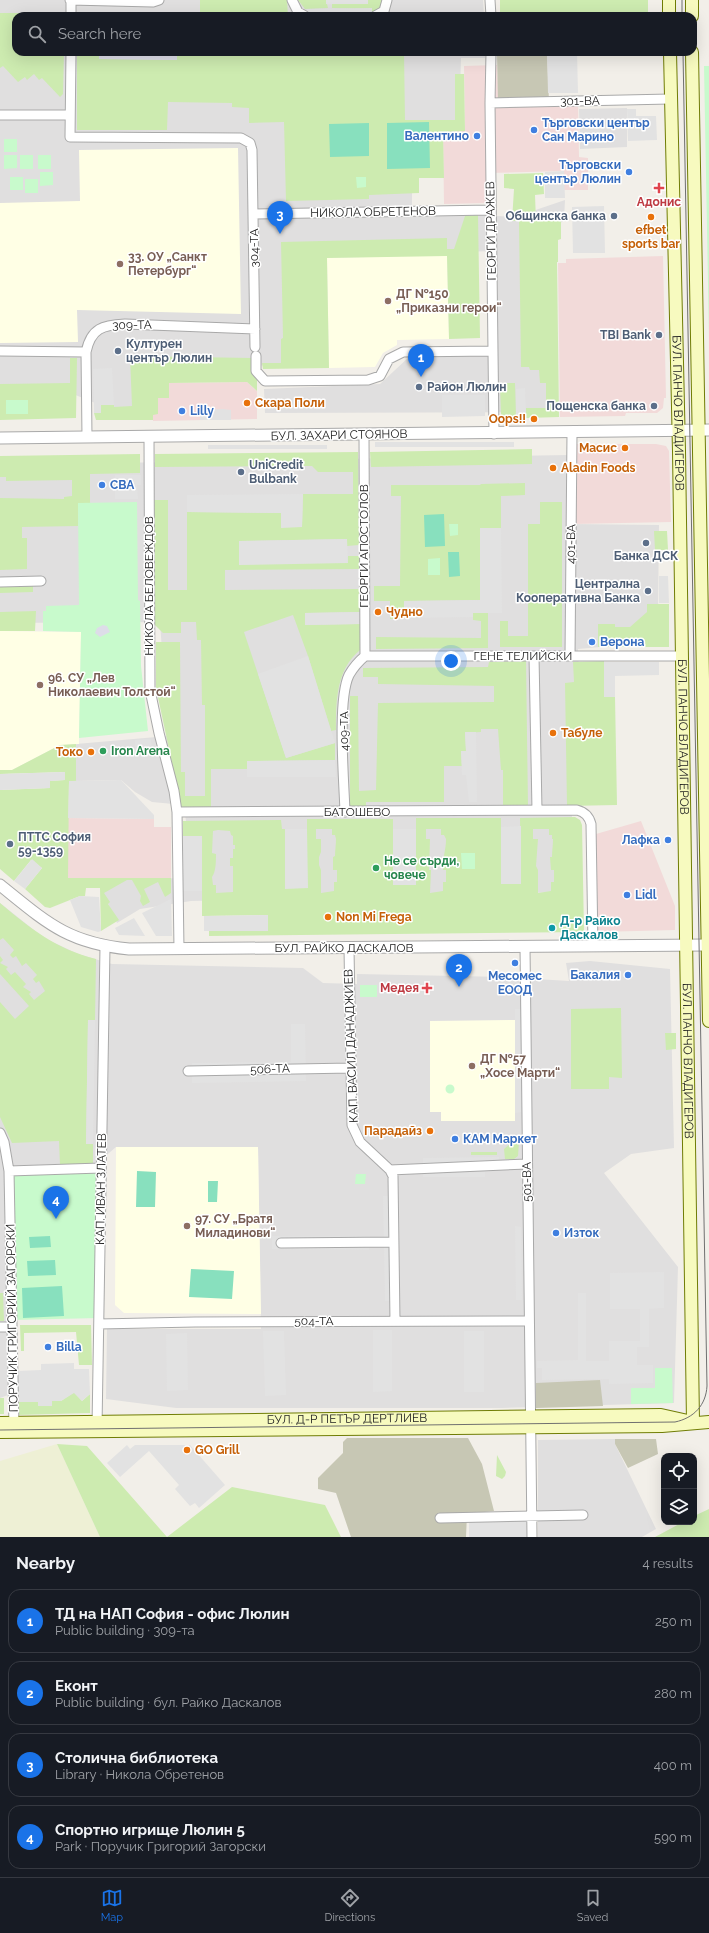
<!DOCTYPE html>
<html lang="en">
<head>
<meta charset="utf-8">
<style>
	:root { --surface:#171b24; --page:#20242c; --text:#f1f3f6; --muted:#9ea1a6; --line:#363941; --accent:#1a73e8 }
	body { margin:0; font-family:Raleway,sans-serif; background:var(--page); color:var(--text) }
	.controls { position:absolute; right:12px; bottom:12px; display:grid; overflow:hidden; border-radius:8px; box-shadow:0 4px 16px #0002 }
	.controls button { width:36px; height:36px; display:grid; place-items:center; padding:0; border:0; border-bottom:1px solid var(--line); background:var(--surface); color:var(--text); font:20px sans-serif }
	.you { position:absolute; left:451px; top:661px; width:14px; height:14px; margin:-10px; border:3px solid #fff; border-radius:50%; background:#1a73e8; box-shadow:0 0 0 6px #1a73e833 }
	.badge { display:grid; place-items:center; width:26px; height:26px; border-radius:50%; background:var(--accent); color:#fff; font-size:13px; font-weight:700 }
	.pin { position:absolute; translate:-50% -33px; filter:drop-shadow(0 1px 2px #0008) }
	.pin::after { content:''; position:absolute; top:21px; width:14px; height:12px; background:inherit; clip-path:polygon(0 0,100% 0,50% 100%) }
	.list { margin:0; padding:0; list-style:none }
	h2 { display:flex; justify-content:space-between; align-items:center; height:52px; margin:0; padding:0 16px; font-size:17px }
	h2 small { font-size:13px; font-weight:400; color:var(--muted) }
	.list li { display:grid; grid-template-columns:26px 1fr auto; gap:12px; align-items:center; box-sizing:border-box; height:64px; margin:0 8px 8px; padding:0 8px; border:1px solid var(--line); border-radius:12px }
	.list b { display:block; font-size:15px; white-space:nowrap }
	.list p { margin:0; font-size:13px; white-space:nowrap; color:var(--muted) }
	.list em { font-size:13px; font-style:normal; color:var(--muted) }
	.icon { flex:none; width:22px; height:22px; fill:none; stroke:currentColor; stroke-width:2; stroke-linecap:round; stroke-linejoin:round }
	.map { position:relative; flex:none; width:709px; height:1537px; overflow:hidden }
	.search { position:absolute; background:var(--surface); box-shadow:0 4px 16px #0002; left:12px; right:12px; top:12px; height:44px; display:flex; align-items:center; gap:10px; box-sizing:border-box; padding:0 14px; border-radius:12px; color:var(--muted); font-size:15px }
	.sheet { height:340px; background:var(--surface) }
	nav { display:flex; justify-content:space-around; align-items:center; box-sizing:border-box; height:56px; border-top:1px solid var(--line); background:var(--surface); font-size:11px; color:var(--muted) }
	nav a { display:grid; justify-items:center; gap:2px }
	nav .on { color:var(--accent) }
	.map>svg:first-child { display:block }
</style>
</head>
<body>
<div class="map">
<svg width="709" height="1537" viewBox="0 0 709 1537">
	<rect width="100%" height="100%" fill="#f2efe9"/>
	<path fill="#e0dfdf" d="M0 0H483L484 16H16V52H485V58H461L459 126 412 175V216L462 214 515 217 565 200 564 220 554 229 556 412 265 413 264 389 380 384 409 357 498 354 497 251 316 255 311 364 136 369V409L115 411 68 392 0 390Z
		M627 108V147L580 149 579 109Z
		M569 455V524L659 525 658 614 622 645 578 649 580 694 567 892 191 901 140 909 117 923 102 891 126 879 193 878 184 805 152 802 135 792 121 780 76 781V744L168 736 160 622 0 623V465Z
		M0 903 44 938 78 954 112 964 303 968 323 983 357 984V974L505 977 569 981 566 963 590 961 670 969 674 1148 631 1154 604 1173 678 1267 674 1403 502 1408H176L106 1399 107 1329H261L258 1147H116L95 1165 6 1168 8 1395 0 1398Z
		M615 1439V1444L656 1529 642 1537H538V1440Z"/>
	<path fill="#f2dad9" d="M497 65 499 102 578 101 579 157 588 158V190H564V171L488 173V203L444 204 443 132 465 131 464 66Z
		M663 256 666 398H664L663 408 657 413H626L625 416 560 417 558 263H566V259Z
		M247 382 257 391V419L153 421V414H158V398L169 383Z
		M573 444H656L666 446 669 451 671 522 573 524Z
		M68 818 154 819V827H171V878H68Z
		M641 821 675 906V930L598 932 596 834Z"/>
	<path fill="#ffffe5" d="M238 148 241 314 77 310 78 342 0 343V203L80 201 79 150Z
		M447 255 449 339 397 340V345L383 353 375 367 329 368 327 258Z
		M0 631 81 632 79 744 60 745 12 770H0Z
		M515 1020V1121H441V1112H430V1021Z
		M116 1147H258L261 1314 124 1313 115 1305Z"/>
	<path fill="#c7c7b4" d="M547 52 549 102H498L497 54Z
		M600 1380 603 1406 536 1408V1383Z
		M347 1438H468L482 1464 494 1511 467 1514 466 1537H351L336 1493 318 1489V1478L343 1453V1442Z
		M615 1439H656L658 1454 628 1468 615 1444Z"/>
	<path fill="#eef0d5" d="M57 1444 100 1537H0V1461Z"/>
	<path fill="#cdebb0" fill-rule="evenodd" d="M200 0H287L288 16H195V14H200Z
		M298 0H326L328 8 305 9Z
		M368 0H383L381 9 372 12V9L332 8V4H368Z
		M500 0H648V16H500Z
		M0 13H48V16H16V52H64L63 94 60 97 42 78 39 80 34 74 27 80 25 77 18 82 3 66 0 68Z
		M77 52H99V59L177 60V53L192 54V52H404L405 120H455V74H464L465 131 443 132 444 178H419V193L369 195V199L286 201 284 122 249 123V108L232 107V103L168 102 167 130H77Z
		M543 173 544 194 535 195 536 221H561V239L558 240V262H557L559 417 526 418V408H546V383H540L539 370H530L529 367H521L519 221H512L514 189 504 188V174Z
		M478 215 480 338 449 339 447 256 327 258 329 368 263 369 262 363H281V339L283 338 281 242 447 238V249H454L465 216Z
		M130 356 252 358 253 372 257 380V391L247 382 169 383V398H158V414L153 415V420H96L94 413H101V405H114V407L132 406Z
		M70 358H77L76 418 0 420V384L70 383Z
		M500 383H515L516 416 501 417Z
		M532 449V464L371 467 370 452Z
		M358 452 359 545 347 546V539L239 541 347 563 348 556H359V569L225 570V590L359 589 360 612 305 613V625L360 624V650C336 670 336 701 336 730L331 731 308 656 293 615 244 632 286 758 335 743V760L247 761V769H211V810H182L156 688V642H180L181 772H185V796H205V705H202L201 640H197L196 622H181V633H163L154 624 153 500H168V590H187V512L281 513 302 527 303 494H353V472H318L312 466 155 467V454Z
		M140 454V473L90 474V503H78V526L22 527V538H27V569L0 570V498L64 499V497L72 496V480L6 481V477H0V456Z
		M525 483V495L501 496V528L480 529V600L404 601V618L390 619V601H374V586H400L401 496H391V485H480L481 484Z
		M540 502H562V647H500V621H508V636H528V524H540Z
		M654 531H667L668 550H655Z
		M33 585V592L0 593V586Z
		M647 604H669V647H598V624H615V627H630L647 612Z
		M36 611 35 631H0V612Z
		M473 613H488V648L376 649V637L481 638V621L473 620Z
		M526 661 528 806H503V770H501L498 729H481V732L465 733 466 751H461L462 766H444V802H366V809L350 810V696H358L359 791 376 790 378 703 494 702V686L378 684V677H363V668L488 667 489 662Z
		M604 661V697H615L617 805 567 806 565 683 574 682 573 662Z
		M76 744V781L69 782 68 878H171V893L165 897 158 882 144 889 150 902 143 906 140 901 141 896 132 880H127L104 893 110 902 108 904 119 920 101 931 100 888H86L85 896H80L50 908 45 907 25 889 42 868 31 860 14 881 0 869V790L50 788V781L65 780V772L0 774V770H12L60 745Z
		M575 817 580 820 582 825 584 932 209 936V931H268V915L202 916V836H183V821L281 820 282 829H285V888H307V819H393V885H416V818H501V884H521L520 818ZM316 829H332V835H335L336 839C336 845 335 850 335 856L333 857V870H337V882H334V891L321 893V870L319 865V857L321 852V839H316ZM426 829H441V835H444L446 839C446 846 445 849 444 856L443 857V870H446V882H443V891L430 893 431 870H429L430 839H426ZM533 829H549V835H552V839H553C553 846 552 850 552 857H550L551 870H554V882H551V891L538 893V870L536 866 538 839H533ZM218 830 230 831 231 835 233 836V845H235V849H233V858H230V866H233V892L216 893V885H213L212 877C216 872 216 861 216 854L212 853 213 831Z
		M0 903C31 929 56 949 96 959L95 1020H88L86 1144H93V1164L60 1165 59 1141 12 1143 0 1117V1002L15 1019 29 1006 0 974V956L3 960 0 963 8 967 6 969 11 975 15 972 26 984 23 987 31 992 29 994 34 1000 45 991 39 981 36 983 33 979 37 975 26 963 22 966 16 956 13 958 10 955 14 950 3 938 0 940Z
		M621 1008 622 1078 609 1077V1089H571V1009Z
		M665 1033H676V1049L666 1050Z
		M512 1142H519L518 1156 514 1159H505L504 1149Z
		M471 1152H497V1155H471Z
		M0 1293H3L4 1321H0Z
		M20 1325H91L92 1365H79L76 1332 24 1333V1351H21Z
		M74 1392 82 1401 90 1394V1413L17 1415V1402H38L52 1406V1401H61Z
		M0 1398H4V1414H0Z
		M57 1444 87 1446 167 1537H100Z
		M497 1455 506 1472 505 1476 502 1479 496 1476Z
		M232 1487 325 1505 341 1537H167Z
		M709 1509V1537H655L683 1522H694V1516Z"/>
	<path fill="#c8facc" d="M704 66H709V338Z
		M4 139H17V152H4Z
		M4 155H17V168L4 169Z
		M20 155H33V169H20Z
		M38 155H51V169H38Z
		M40 172H53V185L40 186Z
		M10 177H23V190H10Z
		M356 177H366V187L357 188Z
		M25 179H38V193H25Z
		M6 400H28V414H6Z
		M137 502 138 600 140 601 141 666 148 731 79 738 81 632 43 631V611H46V606L79 605 78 503Z
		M449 524H458V535L450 536Z
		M440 558V575H428V559Z
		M461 853H475V869H462Z
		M360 985H377V997H360Z
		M445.5 1089a4.5 4.5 0 1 1 9 0a4.5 4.5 0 1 1-9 0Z
		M101 1168 99 1318 12 1320 9 1171Z
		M356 1174H366L365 1184H355Z
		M655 1368H672L673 1403 631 1404V1388H655Z"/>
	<path fill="#88e0be" d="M429 122 430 168 387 169V123Z
		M369 123V156L330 157 329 124Z
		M444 514 445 546 425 547 424 515Z
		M448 552H459L460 576 449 577Z
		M137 1171 156 1172 155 1207H136Z
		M208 1181H218L217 1202H208Z
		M50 1236 51 1247 30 1248 29 1237Z
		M55 1260 56 1275 28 1276 27 1261Z
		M191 1269 234 1271 232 1299 189 1297Z
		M62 1286 64 1316 23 1318 22 1288Z"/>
	<path fill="#e2e2e2" d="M326 0H368V4H326Z
		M372 8V12L307 13V9Z
		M547 52H577L578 93H548Z
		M627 109H636V116H656L657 140 628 141Z
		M564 171 565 198H545V172Z
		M604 206 605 253H573L572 207Z
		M112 368 114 405H101V413H94L93 369Z
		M525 388 526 416H516V389Z
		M485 395V416L442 417V395Z
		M223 409 231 410V420H200V410Z
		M375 442H514V447H375Z
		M208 445H327V449H208Z
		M115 475H141V485H137L138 499H115Z
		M303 494 302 527 281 528V513L187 512V495Z
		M480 528H501L502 613H473V617L404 618V601L480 600Z
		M347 539 348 563 239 565V541Z
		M659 576H668L669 603H659Z
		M360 612V624L305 625V613Z
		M308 656 335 743 286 758 258 674Z
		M604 662H659V675L615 676V697H604Z
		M465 732H476L477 802H469L466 775H462L461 751H466Z
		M151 739 152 756 136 757 135 740Z
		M335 760 336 777H247V761Z
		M65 772V780L50 781V788L0 790V774Z
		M121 780 154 815V819L68 818 69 781Z
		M521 826V884H501V827Z
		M285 829H307L308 888 285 889Z
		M393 829H416V885H393Z
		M183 836H202V891H183Z
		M32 859 42 868 25 889 14 881Z
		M80 896 99 897 101 931 98 932 81 927 70 900Z
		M171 899 172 936H156L142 913Z
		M268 915V931H204V916Z
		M134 918 145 936 119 935 115 928Z
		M515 1009H521L522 1112 515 1113Z
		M88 1020H95L93 1144H86Z
		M291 1024H305L306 1081 192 1083V1063L291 1062Z
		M499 1157V1162L423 1164V1158Z
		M485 1172V1177H423V1173Z
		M383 1196H388L390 1301H385Z
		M515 1226 521 1227 522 1300H516Z
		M272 1236H370L369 1250 272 1249Z
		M664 1272V1308L649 1309V1347H637V1365H653V1383L609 1384V1379L542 1380V1368H537V1361L578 1360V1293H586V1361H609V1341H640V1309H610V1273Z
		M373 1330H392V1391L373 1392Z
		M263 1331H284L286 1395 265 1396Z
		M464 1331H484V1392H464Z
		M187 1333 188 1390 167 1391 166 1334Z
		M74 1363V1369H89L90 1394 82 1401 74 1393 61 1401H52V1406H38V1402H17V1371L41 1370V1364Z
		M127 1445 130 1449 135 1445H190L225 1485 199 1508 195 1503 190 1506 175 1489 179 1485 149 1451 120 1477 107 1463Z
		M527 1521V1537H469V1522Z"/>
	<path fill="#dddde8" d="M99 52H192V54L177 53V60L99 59Z
		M103 625 107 626 110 632 100 637 95 633 97 628Z"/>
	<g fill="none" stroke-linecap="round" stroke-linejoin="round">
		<defs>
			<path id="minor" d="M70 0 153 2 159 0
				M292 0 298 12 305 16
				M490 0 491 16
				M71 1V16
				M375 16 384 11 387 0
				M71 52 70 137 241 138 250 143 252 150 255 347
				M491 52 490 103 494 434
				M490 103 670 99
				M0 115H70
				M254 214 491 210
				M0 351 86 352
				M256 356V371L265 381 368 380 380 376 389 359 403 352 493 351
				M364 435 365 656
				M87 437 86 352C91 328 103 325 125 324L255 329
				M149 437 150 690 159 733 174 791 177 812 179 949
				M0 582 41 581
				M365 656H682
				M534 656 537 810
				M570 656 572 433
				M177 812 577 810C585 812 589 816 591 824L593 946
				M345 812C344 781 337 700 349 675 353 668 359 661 365 656
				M525 947 532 1537
				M349 948 352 1125 360 1142 390 1170 393 1176 395 1321
				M188 1071 351 1068
				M0 1133 4 1142 9 1171 14 1428
				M390 1170 527 1164
				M9 1171 101 1168
				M281 1243 393 1242
				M99 1324 195 1322 528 1321
				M0 1327H12
				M97 1427 105 947
				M440 1518 583 1515"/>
			<path id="tertiary" d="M0 438 709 430
				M0 885C46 922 67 943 129 949L707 945"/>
			<g id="secondary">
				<path d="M669 0V16"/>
				<path d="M692 0V16"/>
				<path id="s1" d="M670 52 679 451 693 1422"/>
				<path d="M692 52 709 1021"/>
				<path id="s2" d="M0 1423 661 1415 688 1421"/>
				<path d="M0 1432 662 1426 709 1422"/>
			</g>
		</defs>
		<use href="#minor" stroke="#a9a9a9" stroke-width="11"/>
		<use href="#tertiary" stroke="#a9a9a9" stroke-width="13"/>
		<use href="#secondary" stroke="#707d05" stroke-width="14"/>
		<use href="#minor" stroke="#fff" stroke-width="9"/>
		<use href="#tertiary" stroke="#fff" stroke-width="11"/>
		<use href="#secondary" stroke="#f7fabf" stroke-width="12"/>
		<path stroke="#707070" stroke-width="1" d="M682 0V16
			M0 1430 675 1422C694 1418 706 1405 707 1386L683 52"/>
	</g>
	<g fill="#3f7fe0" stroke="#fff" stroke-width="1.5">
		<circle cx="534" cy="130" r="4"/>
		<circle cx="477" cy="136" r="4"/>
		<circle cx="629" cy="172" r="4"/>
		<circle cx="182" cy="411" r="4"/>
		<circle cx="102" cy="485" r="4"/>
		<circle cx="592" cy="642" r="4"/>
		<circle cx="668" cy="840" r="4"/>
		<circle cx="627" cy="895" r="4"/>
		<circle cx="515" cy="963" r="4"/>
		<circle cx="628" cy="975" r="4"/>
		<circle cx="455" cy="1139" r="4"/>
		<circle cx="556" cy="1233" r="4"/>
		<circle cx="48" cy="1347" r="4"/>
	</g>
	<g fill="#e0444e" stroke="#fff" stroke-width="1.5">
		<path d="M657 182h4v4h4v4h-4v4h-4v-4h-4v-4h4z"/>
		<path d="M425 982h4v4h4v4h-4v4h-4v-4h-4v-4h4z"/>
	</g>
	<g fill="#5c6f8a" stroke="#fff" stroke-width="1.5">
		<circle cx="614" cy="216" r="4"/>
		<circle cx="659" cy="335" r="4"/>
		<circle cx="118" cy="351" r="4"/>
		<circle cx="419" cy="387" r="4"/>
		<circle cx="654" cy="406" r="4"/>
		<circle cx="241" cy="472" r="4"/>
		<circle cx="646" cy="543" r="4"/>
		<circle cx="648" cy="591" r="4"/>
		<circle cx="10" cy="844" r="4"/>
	</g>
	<g fill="#e8710a" stroke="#fff" stroke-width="1.5">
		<circle cx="651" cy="217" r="4"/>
		<circle cx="247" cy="403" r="4"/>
		<circle cx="534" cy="419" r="4"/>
		<circle cx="625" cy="448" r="4"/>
		<circle cx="553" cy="468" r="4"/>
		<circle cx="378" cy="612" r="4"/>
		<circle cx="553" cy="733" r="4"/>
		<circle cx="91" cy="752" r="4"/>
		<circle cx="328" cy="917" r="4"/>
		<circle cx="430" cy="1131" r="4"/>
		<circle cx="187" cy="1450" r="4"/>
	</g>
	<g fill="#8d6e63" stroke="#fff" stroke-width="1.5">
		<circle cx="120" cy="264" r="4"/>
		<circle cx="388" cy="301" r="4"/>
		<circle cx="40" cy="685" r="4"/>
		<circle cx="472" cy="1066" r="4"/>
		<circle cx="187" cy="1226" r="4"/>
	</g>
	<g fill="#2e9e5b" stroke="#fff" stroke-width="1.5">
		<circle cx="103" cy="751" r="4"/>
		<circle cx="376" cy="868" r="4"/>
	</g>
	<circle fill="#0f9aa8" stroke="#fff" stroke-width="1.5" cx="552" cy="928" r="4"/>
	<g text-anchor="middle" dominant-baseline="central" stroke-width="3" stroke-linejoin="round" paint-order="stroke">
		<g font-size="12" fill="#222" stroke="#fff">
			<text transform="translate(580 101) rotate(-1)">301-ВА</text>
			<text transform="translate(373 212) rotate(-1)">НИКОЛА ОБРЕТЕНОВ</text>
			<text transform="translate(491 231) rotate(-91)">ГЕОРГИ ДРАЖЕВ</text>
			<text transform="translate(254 248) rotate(-90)">304-ТА</text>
			<text transform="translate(132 325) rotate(-1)">309-ТА</text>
			<text stroke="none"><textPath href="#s1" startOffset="361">БУЛ. ПАНЧО ВЛАДИГЕРОВ</textPath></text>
			<text transform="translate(339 435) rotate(-1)">БУЛ. ЗАХАРИ СТОЯНОВ</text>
			<text transform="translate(571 544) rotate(-89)">401-ВА</text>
			<text transform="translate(364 546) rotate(-90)">ГЕОРГИ АПОСТОЛОВ</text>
			<text transform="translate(149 586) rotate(-90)">НИКОЛА БЕЛОВЕЖДОВ</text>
			<text x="523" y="656">ГЕНЕ ТЕЛИЙСКИ</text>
			<text transform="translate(344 731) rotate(-90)">409-ТА</text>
			<text stroke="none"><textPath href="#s1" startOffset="685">БУЛ. ПАНЧО ВЛАДИГЕРОВ</textPath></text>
			<text x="357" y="812">БАТОШЕВО</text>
			<text x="344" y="948">БУЛ. РАЙКО ДАСКАЛОВ</text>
			<text transform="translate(351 1046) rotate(-92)">КАП. ВАСИЛ ДАНАДЖИЕВ</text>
			<text stroke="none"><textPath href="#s1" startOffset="1009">БУЛ. ПАНЧО ВЛАДИГЕРОВ</textPath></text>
			<text transform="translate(270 1069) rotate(-2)">506-ТА</text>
			<text transform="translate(527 1182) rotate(-91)">501-ВА</text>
			<text transform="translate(101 1189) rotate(-89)">КАП. ИВАН ЗЛАТЕВ</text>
			<text transform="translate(12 1318) rotate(-91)">ПОРУЧИК ГРИГОРИЙ ЗАГОРСКИ</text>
			<text x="314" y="1321">504-ТА</text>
			<text stroke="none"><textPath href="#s2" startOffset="347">БУЛ. Д-Р ПЕТЪР ДЕРТЛИЕВ</textPath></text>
		</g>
		<g font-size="12" font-weight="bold" fill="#366cbe" stroke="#fff" text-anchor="start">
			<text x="542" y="123">Търговски център<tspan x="542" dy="14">Сан Марино</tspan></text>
			<text x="469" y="136" text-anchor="end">Валентино</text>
			<text x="621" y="165" text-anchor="end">Търговски<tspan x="621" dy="14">център Люлин</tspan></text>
			<text x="190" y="411">Lilly</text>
			<text x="110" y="485">CBA</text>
			<text x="600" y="642">Верона</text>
			<text x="660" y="840" text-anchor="end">Лафка</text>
			<text x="635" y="895">Lidl</text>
			<text x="620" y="975" text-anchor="end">Бакалия</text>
			<text x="515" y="976" text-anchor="middle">Месомес<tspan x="515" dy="14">ЕООД</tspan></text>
			<text x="463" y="1139">КАМ Маркет</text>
			<text x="564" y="1233">Изток</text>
			<text x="56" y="1347">Billa</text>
		</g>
		<g font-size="12" font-weight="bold" fill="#be3a42" stroke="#fff">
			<text x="659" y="202">Адонис</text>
			<text x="419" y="988" text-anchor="end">Медея</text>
		</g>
		<g font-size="12" font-weight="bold" fill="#4e5e75" stroke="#fff" text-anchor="end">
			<text x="606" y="216">Общинска банка</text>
			<text x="651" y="335">TBI Bank</text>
			<text x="126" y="344" text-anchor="start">Културен<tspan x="126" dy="14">център Люлин</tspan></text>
			<text x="427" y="387" text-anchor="start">Район Люлин</text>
			<text x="646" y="406">Пощенска банка</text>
			<text x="249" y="465" text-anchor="start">UniCredit<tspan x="249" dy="14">Bulbank</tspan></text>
			<text x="646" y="556" text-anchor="middle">Банка ДСК</text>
			<text x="640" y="584">Централна<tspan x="640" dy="14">Кооперативна Банка</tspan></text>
			<text x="18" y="837" text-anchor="start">ПТТС София<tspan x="18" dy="14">59-1359</tspan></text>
		</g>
		<g font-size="12" font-weight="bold" fill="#c56008" stroke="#fff" text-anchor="start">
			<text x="651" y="230" text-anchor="middle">efbet<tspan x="651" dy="14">sports bar</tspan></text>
			<text x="255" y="403">Скара Поли</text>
			<text x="526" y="419" text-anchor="end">Oops!!</text>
			<text x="617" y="448" text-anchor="end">Масис</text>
			<text x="561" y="468">Aladin Foods</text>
			<text x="386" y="612">Чудно</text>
			<text x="561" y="733">Табуле</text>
			<text x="83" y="752" text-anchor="end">Токо</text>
			<text x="336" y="917">Non Mi Frega</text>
			<text x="422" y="1131" text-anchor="end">Парадайз</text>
			<text x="195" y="1450">GO Grill</text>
		</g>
		<g font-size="12" font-weight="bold" fill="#785e54" stroke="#fff" text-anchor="start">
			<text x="128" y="257">33. ОУ „Санкт<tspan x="128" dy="14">Петербург“</tspan></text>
			<text x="396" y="294">ДГ №150<tspan x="396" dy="14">„Приказни герои“</tspan></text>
			<text x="48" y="678">96. СУ „Лев<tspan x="48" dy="14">Николаевич Толстой“</tspan></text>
			<text x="480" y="1059">ДГ №57<tspan x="480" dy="14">„Хосе Марти“</tspan></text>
			<text x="195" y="1219">97. СУ „Братя<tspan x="195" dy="14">Миладинови“</tspan></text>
		</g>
		<g font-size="12" font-weight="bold" fill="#27864d" stroke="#fff" text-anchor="start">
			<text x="111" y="751">Iron Arena</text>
			<text x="384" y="861">Не се сърди,<tspan x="384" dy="14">човече</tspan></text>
		</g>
		<g font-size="12" font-weight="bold" fill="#0d838f" stroke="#fff" text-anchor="start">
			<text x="560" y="921">Д-р Райко<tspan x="560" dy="14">Даскалов</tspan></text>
		</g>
	</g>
</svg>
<div class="controls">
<button><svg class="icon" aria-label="locate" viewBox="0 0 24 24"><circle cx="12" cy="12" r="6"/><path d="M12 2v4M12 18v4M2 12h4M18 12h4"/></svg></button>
<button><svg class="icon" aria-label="layers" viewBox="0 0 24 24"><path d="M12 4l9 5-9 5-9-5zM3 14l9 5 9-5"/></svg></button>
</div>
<div class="you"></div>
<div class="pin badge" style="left:421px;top:377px">1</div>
<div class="pin badge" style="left:459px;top:987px">2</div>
<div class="pin badge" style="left:280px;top:234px">3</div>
<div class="pin badge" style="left:56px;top:1219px">4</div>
<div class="search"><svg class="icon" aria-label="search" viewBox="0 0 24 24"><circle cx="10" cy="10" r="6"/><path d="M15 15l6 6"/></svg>Search here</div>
</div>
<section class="sheet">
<h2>Nearby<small>4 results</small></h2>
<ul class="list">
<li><span class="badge">1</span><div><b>ТД на НАП София - офис Люлин</b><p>Public building · 309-та</p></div><em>250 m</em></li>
<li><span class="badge">2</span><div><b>Еконт</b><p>Public building · бул. Райко Даскалов</p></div><em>280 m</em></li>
<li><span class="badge">3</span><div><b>Столична библиотека</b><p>Library · Никола Обретенов</p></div><em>400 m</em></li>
<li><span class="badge">4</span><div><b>Спортно игрище Люлин 5</b><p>Park · Поручик Григорий Загорски</p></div><em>590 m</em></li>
</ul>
</section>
<nav>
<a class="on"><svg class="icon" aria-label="map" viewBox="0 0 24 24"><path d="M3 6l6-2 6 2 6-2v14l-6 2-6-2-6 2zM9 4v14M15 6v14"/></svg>Map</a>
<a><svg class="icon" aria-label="directions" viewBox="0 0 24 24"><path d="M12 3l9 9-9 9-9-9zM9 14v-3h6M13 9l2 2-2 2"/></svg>Directions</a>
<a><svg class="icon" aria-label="saved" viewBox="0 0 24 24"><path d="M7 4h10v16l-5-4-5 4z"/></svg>Saved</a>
</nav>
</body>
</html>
